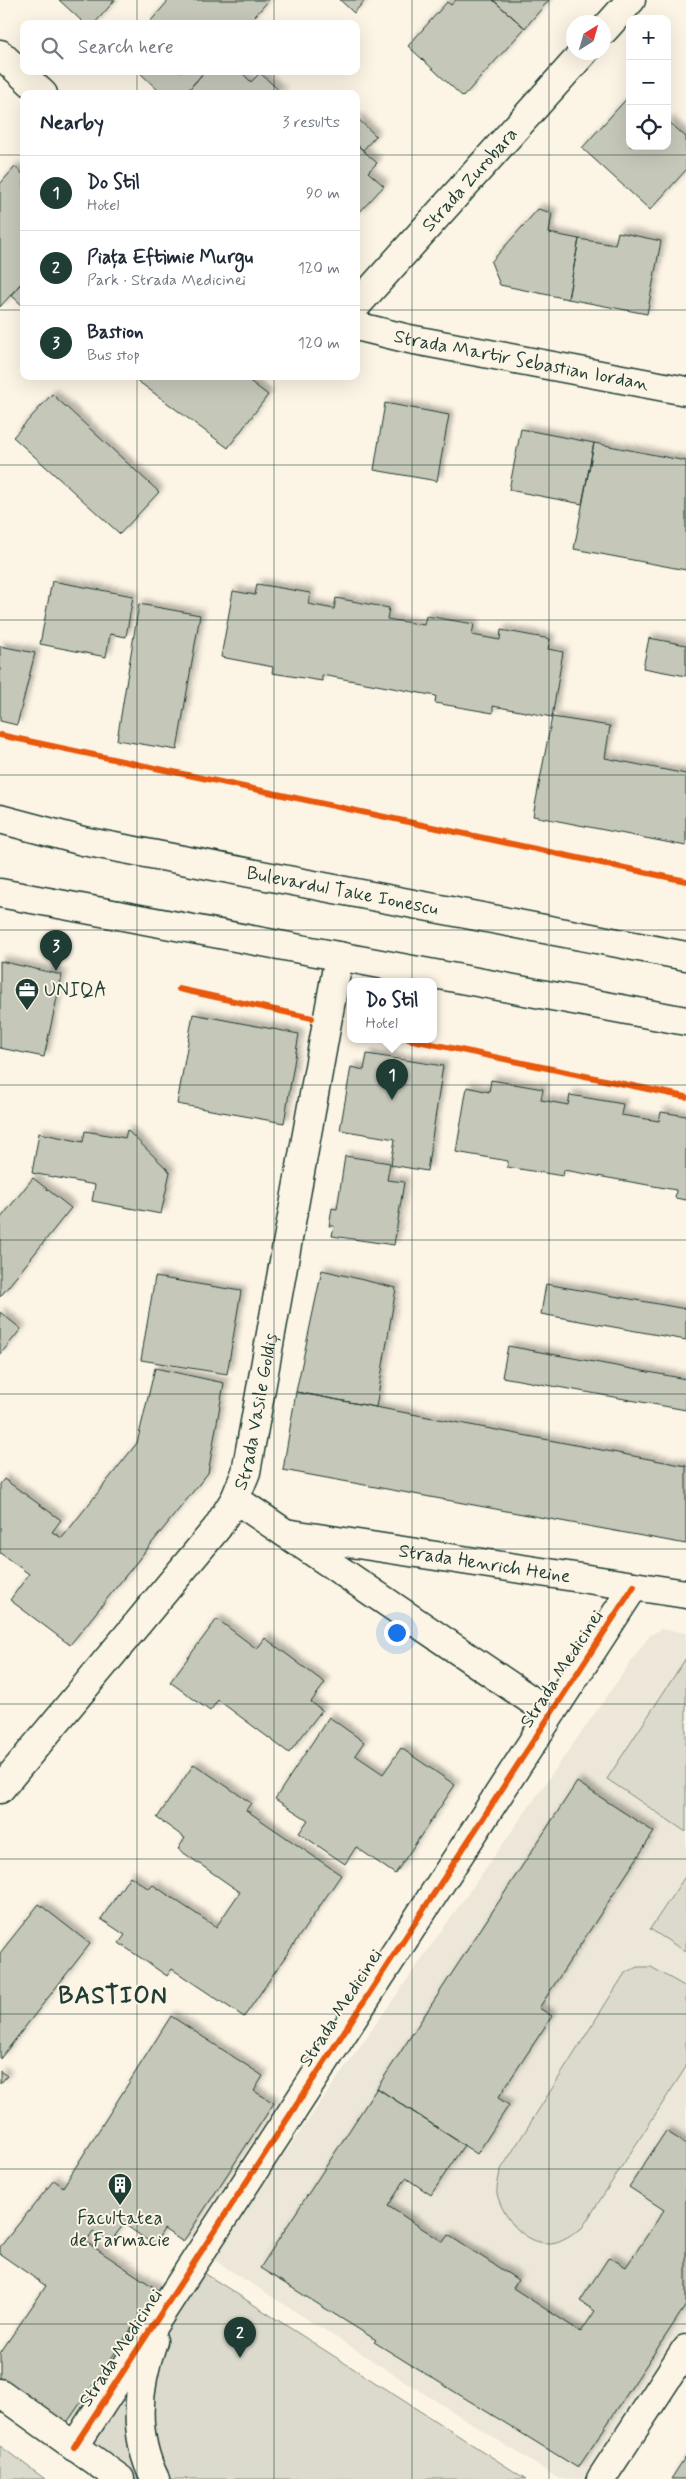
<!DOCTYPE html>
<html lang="en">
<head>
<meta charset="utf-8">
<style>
	:root { --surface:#fff; --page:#f2f2f3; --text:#1f2937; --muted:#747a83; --line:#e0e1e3; --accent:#1f3d34 }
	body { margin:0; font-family:Mynerve,sans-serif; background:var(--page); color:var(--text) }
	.controls { position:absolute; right:15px; top:15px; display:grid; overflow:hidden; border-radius:10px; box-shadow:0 5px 20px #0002 }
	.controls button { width:45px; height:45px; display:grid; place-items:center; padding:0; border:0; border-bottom:1px solid var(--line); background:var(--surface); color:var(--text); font:25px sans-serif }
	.compass { position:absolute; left:566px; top:15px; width:45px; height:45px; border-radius:50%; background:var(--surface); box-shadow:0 5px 20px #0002; rotate:37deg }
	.you { position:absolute; left:396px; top:1632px; width:18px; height:18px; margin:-12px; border:4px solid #fff; border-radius:50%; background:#1a73e8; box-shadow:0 0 0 8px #1a73e833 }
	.badge { display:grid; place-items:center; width:32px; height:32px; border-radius:50%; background:var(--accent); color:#fff; font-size:16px; font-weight:700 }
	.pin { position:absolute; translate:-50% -41px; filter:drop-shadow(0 1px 2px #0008) }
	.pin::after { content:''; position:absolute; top:26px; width:18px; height:15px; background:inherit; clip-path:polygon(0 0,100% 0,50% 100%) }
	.popup { position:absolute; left:347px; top:978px; width:90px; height:65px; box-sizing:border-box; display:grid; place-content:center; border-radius:10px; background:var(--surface); filter:drop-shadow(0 1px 4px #0005); font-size:16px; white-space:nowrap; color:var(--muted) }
	.popup b { font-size:19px; color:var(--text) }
	.popup::after { content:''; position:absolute; left:50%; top:100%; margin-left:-10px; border:10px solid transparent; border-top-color:var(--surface) }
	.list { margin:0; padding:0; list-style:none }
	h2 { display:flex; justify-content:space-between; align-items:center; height:65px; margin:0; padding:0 20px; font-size:21px }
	h2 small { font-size:16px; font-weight:400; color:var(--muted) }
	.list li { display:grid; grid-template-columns:32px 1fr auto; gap:15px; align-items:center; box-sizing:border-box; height:75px; padding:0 20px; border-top:1px solid var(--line) }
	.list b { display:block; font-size:19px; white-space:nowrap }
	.list p { margin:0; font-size:16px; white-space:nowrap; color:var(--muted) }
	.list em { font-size:16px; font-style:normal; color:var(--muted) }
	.icon { flex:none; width:28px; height:28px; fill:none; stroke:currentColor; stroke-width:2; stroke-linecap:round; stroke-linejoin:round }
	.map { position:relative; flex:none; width:686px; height:2479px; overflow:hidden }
	.search { position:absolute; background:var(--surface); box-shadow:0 5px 20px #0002; left:20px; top:20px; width:340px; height:55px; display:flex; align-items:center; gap:12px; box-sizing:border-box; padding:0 18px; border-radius:10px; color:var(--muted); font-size:19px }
	.panel { position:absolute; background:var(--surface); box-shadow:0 5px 20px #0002; left:20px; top:90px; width:340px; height:290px; border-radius:10px }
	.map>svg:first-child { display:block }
</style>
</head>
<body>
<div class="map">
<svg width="686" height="2479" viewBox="0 0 686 2479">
	<defs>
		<filter id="shadow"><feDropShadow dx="4.5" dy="-4.5" stdDeviation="2.5" flood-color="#0004"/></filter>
	</defs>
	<rect width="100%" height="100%" fill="#fcf5e5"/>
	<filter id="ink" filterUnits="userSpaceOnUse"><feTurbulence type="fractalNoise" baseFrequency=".02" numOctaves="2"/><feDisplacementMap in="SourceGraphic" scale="10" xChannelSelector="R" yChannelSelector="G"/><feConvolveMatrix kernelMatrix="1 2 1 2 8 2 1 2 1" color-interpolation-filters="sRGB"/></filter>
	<g filter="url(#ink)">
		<path fill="#ece7d8" d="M661 1629 686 1633V2328L588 2479H559L211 2258 650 1635Z"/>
		<path fill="#dcdacc" stroke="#7e8c80" d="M686 1658V1832L607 1779Z
			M686 1875V1952L650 1929Z
			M637 1967H651L686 1987V2067L582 2228C573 2233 562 2242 551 2243 524 2245 503 2217 497 2194 496 2188 499 2178 500 2171L625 1973Z
			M201 2271 526 2479H133L84 2445Z
			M0 2446 45 2479H0Z"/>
		<path fill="#c5c7b9" stroke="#1f3d34" filter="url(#shadow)" d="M59 0H115L94 24H85Z
			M169 0H269L248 24H148Z
			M340 0H365L354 13Z
			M456 0H493L525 28 463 97 408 46 447 2 451 5Z
			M493 0H549L525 28Z
			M138 71H205L185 94H162Z
			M205 71H240L251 82 260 73 283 94H185Z
			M630 95V146H667V120L686 137V170L650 210 582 148Z
			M356 117 376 136 363 150 356 144Z
			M356 144 377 163 368 172 384 186 356 216Z
			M15 167 24 175V280L0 307V184Z
			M538 209 552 213 549 233 579 239 568 299 500 285 491 262Z
			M618 232 661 241 647 314 568 299 579 239 615 245Z
			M24 280V307L11 295Z
			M131 376H243L268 395 228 448Z
			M52 394 159 492 120 534 13 437Z
			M385 403 449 415 437 481 374 470Z
			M521 429 594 443 582 504 509 490Z
			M594 443 686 461V570L574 549Z
			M52 581 133 596 126 637 110 634 106 657 40 644Z
			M257 584 310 593 308 604 334 609 336 598 389 608 387 619 424 625 426 616 474 624 472 635 500 640 501 630 550 639 548 649 563 652 552 717 493 706V713L435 703 436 696 322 675V681L272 673 273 667 221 657 233 591 255 595Z
			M139 604 200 615 177 750 117 740Z
			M649 638 686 645V676L643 668Z
			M0 646 35 653 17 725 0 721Z
			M552 717 610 726 605 758 686 774V846L533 816Z
			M0 961 62 975 44 1057 0 1048Z
			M193 1014 299 1034 284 1123 177 1104Z
			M367 1054 443 1066 427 1171 391 1165 395 1139 340 1130 351 1067 364 1070Z
			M491 1080 543 1089 541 1100 568 1105 570 1095 623 1104 621 1115 659 1121 661 1112 686 1116V1200L675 1198 676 1190 564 1170 563 1176 507 1167 508 1161 456 1152 467 1087 489 1092Z
			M127 1130 170 1172 161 1214 92 1201 95 1185 32 1173 39 1133 83 1142 85 1131 125 1138Z
			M345 1156 390 1163 387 1180 404 1182 394 1245 332 1236 334 1226H329L332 1208 337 1209Z
			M33 1178 71 1208 0 1297V1219Z
			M322 1270 396 1288 376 1407 296 1392Z
			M155 1277 241 1291 227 1374 141 1360Z
			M546 1284 686 1309V1340L541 1314Z
			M0 1312 21 1329 0 1355Z
			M508 1346 686 1379V1410L502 1377Z
			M155 1368 224 1383 208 1473 70 1645 10 1600 29 1574 0 1553V1484L4 1479 61 1520 52 1532 62 1538 137 1443Z
			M296 1392 686 1466V1544L283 1470Z
			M217 1619 257 1649 265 1638 325 1683 311 1702 322 1710 289 1753 218 1700 210 1711 170 1682Z
			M329 1717 364 1742 355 1755 383 1774 401 1748 455 1785 395 1874 356 1847 345 1864 299 1833 308 1820 275 1799Z
			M194 1764 251 1803 246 1810 341 1875 244 2017 172 1969 167 1976 119 1943 125 1935 101 1919 130 1876 149 1889 153 1885 216 1927 240 1892 178 1849 185 1838 157 1818Z
			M577 1782 654 1832 539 2008 552 2016 498 2098 509 2105 477 2154 377 2088Z
			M39 1904 90 1944 0 2059V1953Z
			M171 2016 263 2076 254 2091 274 2103 183 2242 164 2229 154 2245 124 2224 110 2242 93 2231 86 2242 158 2290 66 2424 0 2378V2353L46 2286 0 2254V2247L54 2180 63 2187Z
			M0 2071 7 2076 0 2084Z
			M377 2088 464 2145 431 2195 406 2178 388 2206 443 2242 448 2235 518 2280 513 2288 581 2332 595 2311 580 2301 609 2257 626 2267 664 2210 629 2187 666 2131 686 2144V2305L578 2468 374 2342 376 2340 260 2268Z
			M686 2456V2479H671Z"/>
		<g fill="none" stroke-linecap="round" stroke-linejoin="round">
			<defs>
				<g id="minor">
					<path d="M604 30 631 0"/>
					<path d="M0 54 43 94"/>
					<path id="s1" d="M356 306 584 52"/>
					<path id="s2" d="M356 326 409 339 686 391"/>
					<path d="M235 1499 550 1713"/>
					<path id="s3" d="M285 1533 686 1594"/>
					<path id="s4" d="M0 1789 217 1528 235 1499 246 1472 339 956"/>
					<path d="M153 2341C137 2386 133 2435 155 2479"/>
					<path d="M0 2393 120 2479"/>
					<path d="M74 2447 634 1586"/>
					<path d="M601 2479 686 2349"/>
				</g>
				<g id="major">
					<path id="s5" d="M0 819 83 841 686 956"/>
					<path d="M0 893 686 1021"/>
				</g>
			</defs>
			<use href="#minor" stroke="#1f3d34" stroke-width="31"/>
			<use href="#major" stroke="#1f3d34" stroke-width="31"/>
			<use href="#minor" stroke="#fcf5e5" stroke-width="28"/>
			<use href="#major" stroke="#fcf5e5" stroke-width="28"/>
			<defs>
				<path id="cycleway" d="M0 735 686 881
					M179 989 312 1018
					M408 1039 686 1097
					M74 2447 634 1586"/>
			</defs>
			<use href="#cycleway" stroke="#fcf5e5" stroke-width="9"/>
			<use href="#cycleway" stroke="#e8590c" stroke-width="6"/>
		</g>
	</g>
	<path fill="none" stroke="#1f3d34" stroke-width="1" stroke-opacity="0.55" d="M137 0V24M274 0V24M412 0V2479M549 0V2479M137 71V94M274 71V94M0 155H24M356 155H686M0 310H24M356 310H686M137 376V2479M274 376V2479M0 465H686M0 620H686M0 775H686M0 930H686M0 1085H686M0 1240H686M0 1394H686M0 1549H686M0 1704H686M0 1859H686M0 2014H686M0 2169H686M0 2324H686"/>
	<defs>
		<symbol id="office-pin" viewBox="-11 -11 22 30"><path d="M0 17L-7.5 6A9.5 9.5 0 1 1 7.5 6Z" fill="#1f3d34" stroke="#fcf5e5"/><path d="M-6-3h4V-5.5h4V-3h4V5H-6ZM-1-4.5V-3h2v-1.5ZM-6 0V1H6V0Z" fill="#fff"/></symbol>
		<symbol id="building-pin" viewBox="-11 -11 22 30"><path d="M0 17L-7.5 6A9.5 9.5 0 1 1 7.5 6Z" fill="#1f3d34" stroke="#fcf5e5"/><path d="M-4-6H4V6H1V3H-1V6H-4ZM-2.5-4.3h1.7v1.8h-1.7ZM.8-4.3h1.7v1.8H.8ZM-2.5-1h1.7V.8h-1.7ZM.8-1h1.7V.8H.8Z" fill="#fff"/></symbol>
	</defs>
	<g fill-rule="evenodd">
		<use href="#office-pin" x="13" y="976" width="28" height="38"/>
		<use href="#building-pin" x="106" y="2171" width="28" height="38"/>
	</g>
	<g text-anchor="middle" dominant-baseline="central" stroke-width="4" stroke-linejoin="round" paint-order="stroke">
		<g font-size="19" fill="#1f3d34" stroke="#fcf5e5">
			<text stroke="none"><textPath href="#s1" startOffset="170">Strada Zurobara</textPath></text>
			<text stroke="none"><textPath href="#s2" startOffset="169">Strada Martir Sebastian Iordan</textPath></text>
			<text stroke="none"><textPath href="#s5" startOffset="350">Bulevardul Take Ionescu</textPath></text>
			<text stroke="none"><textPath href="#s4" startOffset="464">Strada Vasile Goldiș</textPath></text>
			<text stroke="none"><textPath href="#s3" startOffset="202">Strada Henrich Heine</textPath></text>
			<text transform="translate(562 1669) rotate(-57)">Strada Medicinei</text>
			<text transform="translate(341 2008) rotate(-57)">Strada Medicinei</text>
			<text transform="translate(121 2348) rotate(-57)">Strada Medicinei</text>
		</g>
		<g font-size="19" fill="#1f3d34" stroke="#fcf5e5" text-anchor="start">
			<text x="44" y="990">UNIQA</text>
			<text x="120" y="2218" text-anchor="middle">Facultatea<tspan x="120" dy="22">de Farmacie</tspan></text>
		</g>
		<g font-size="24" font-weight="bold" letter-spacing="1" fill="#1f3d34" stroke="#fcf5e5">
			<text x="113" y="1996">BASTION</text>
		</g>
	</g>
</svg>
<div class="controls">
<button>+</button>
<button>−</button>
<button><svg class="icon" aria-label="locate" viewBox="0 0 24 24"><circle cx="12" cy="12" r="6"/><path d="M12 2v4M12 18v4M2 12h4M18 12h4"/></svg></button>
</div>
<svg class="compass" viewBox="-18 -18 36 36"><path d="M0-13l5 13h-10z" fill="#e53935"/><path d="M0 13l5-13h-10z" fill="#747a83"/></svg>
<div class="you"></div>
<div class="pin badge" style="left:392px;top:1100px">1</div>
<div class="popup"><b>Do Stil</b>Hotel</div>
<div class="pin badge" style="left:240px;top:2358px">2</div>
<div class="pin badge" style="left:56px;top:971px">3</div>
<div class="search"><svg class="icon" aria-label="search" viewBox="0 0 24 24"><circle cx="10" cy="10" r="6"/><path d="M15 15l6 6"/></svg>Search here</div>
<section class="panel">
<h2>Nearby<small>3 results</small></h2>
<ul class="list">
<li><span class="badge">1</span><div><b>Do Stil</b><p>Hotel</p></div><em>90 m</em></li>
<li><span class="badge">2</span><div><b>Piața Eftimie Murgu</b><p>Park · Strada Medicinei</p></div><em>120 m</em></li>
<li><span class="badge">3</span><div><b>Bastion</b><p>Bus stop</p></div><em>120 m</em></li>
</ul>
</section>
</div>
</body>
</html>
